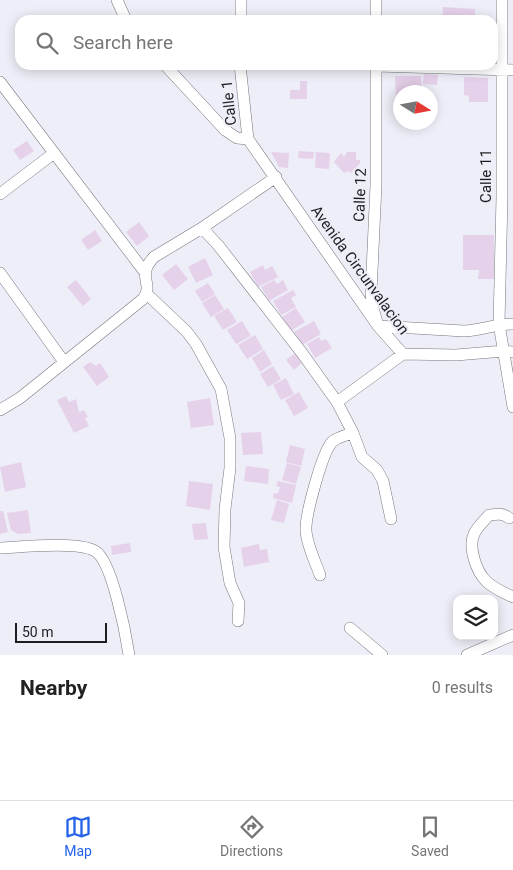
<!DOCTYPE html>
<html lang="en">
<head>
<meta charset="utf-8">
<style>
	:root { --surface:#fff; --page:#f2f2f2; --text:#222; --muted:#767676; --line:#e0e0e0; --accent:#2563eb }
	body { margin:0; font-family:Roboto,sans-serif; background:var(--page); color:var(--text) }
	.controls { position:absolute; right:15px; bottom:15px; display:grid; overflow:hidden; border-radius:10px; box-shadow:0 2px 12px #0003 }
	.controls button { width:45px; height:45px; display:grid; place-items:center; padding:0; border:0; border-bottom:1px solid var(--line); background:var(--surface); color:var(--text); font:25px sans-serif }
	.compass { position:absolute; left:393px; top:85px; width:45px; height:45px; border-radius:50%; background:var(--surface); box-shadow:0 2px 12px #0003; rotate:101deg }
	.scale { position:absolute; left:15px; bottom:12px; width:92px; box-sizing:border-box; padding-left:5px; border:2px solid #1e1e22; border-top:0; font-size:14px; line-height:18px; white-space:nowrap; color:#1e1e22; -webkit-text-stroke:4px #edeef7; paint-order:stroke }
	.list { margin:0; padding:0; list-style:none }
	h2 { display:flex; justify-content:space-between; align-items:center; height:65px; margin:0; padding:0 20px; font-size:21px }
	h2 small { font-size:16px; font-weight:400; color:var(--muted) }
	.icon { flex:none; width:28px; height:28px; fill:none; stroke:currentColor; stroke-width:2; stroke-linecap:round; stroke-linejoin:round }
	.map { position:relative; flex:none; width:513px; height:655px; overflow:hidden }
	.search { position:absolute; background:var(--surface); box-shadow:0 2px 12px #0003; left:15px; right:15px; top:15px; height:55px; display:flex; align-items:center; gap:12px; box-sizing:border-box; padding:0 18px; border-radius:15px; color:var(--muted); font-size:19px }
	.sheet { height:145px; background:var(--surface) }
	nav { display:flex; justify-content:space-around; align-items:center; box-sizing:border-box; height:70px; border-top:1px solid var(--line); background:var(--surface); font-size:14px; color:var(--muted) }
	nav a { display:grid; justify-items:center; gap:2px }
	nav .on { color:var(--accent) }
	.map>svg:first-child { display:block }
</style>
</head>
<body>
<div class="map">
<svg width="513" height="655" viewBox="0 0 513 655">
	<rect width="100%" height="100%" fill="#edeef7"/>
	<path fill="#e6d1eb" d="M443 7 475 9V20H442Z
		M424 74 438 75 437 85 423 84Z
		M395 76H421L422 92H400V97H396Z
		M464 77 488 78V102H469V96L464 95Z
		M300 81H307V99H290V90H300Z
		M27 141 34 151 20 160 13 150Z
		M299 151 314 152 313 159 298 158Z
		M271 152 289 153 288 168 279 167Z
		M316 152 330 153 329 169 315 168Z
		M347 152H356V160H360V163L351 173 349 171 344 173 334 162 341 153 344 157Z
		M139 222 149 236 137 246 126 232Z
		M95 230 102 241 88 250 81 240Z
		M463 235H494V279H478L479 270H463Z
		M205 258 213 275 196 283 188 267Z
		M176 264 188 279 174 290 162 275Z
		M263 265 265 270 272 266 278 277 258 287 250 272Z
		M76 280 91 299 83 306 67 287Z
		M274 280 277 284 283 280 288 290 269 301 261 287Z
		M208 283 215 294 202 302 195 291Z
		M293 290 296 295 291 298 296 307 281 315 273 301Z
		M215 295 224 309 211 317 202 303Z
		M228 308 237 322 223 330 214 316Z
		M296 308 305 322 291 331 282 317Z
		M242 321 251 336 236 344 227 330Z
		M314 321 321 334 302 345 294 332Z
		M255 335 263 349 247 359 238 345Z
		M319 337 321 341 326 339 332 348 315 358 307 344Z
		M264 350 272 364 260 372 252 358Z
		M295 353 302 363 294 370 286 360Z
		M90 362 96 366 100 363 109 377 97 386 83 367Z
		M273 366 281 379 268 387 260 374Z
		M286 378 294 394 281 400 273 385Z
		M299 392 308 408 294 416 285 400Z
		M66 396 69 402 76 399 79 412 84 410 88 417 85 418 89 426 74 433 57 400Z
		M210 398 214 425 191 428 187 402Z
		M261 432 263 454 243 455 241 433Z
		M290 445 305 449 301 466 286 462Z
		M21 462 26 487 5 492 0 467Z
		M287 463 301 467 296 484 282 480Z
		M246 466 269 469 268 484 244 481Z
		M189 481 213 484 210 510 186 506Z
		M278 481 296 485 292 503 273 498 274 493 278 494 280 487 276 486Z
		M277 500 289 504 284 523 271 520Z
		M28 510 31 533 18 534 11 530 7 513Z
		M0 511H3L8 532 0 534Z
		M206 523 208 539 194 540 192 524Z
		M130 543 131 552 112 555 111 546Z
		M259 544 260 550 267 549 269 562 244 567 241 548Z"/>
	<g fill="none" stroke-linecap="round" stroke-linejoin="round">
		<defs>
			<path id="minor" d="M117 0 126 20
				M502 0V197L499 324 513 407
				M241 20V0
				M376 20V0
				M165 65 225 130 237 138 248 139
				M240 65 248 139 378 326 403 354 456 355 504 351 513 352
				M376 65V185L371 293 373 308 378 326 464 331C481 330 496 324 513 324
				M376 66 513 70
				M0 82 144 271
				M0 194 54 153
				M202 228 218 245 302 353 337 402 353 433 362 457 377 470 383 481 391 519
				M0 273 64 362
				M147 294 187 332 196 344 221 389 230 438V468L225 509 224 547 230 583 239 603 238 621
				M337 402 403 354
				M0 410 20 398 143 299C155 283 135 277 154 257L202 228 276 177
				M509 518C503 513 497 514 489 515 484 521 477 527 474 534 468 547 476 571 486 581 493 588 504 593 513 597
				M0 548C22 547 77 541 95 551 112 560 126 635 129 655
				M320 575C315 561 307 545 306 531 305 516 322 453 332 442 336 438 346 435 353 433
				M350 628 382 655
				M467 655 513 635"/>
		</defs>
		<use href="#minor" stroke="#76777e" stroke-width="12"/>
		<use href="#minor" stroke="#fff" stroke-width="11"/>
	</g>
	<g text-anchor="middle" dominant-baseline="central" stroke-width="4" stroke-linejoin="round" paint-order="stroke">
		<g font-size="15" fill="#1e1e22" stroke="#edeef7">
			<text transform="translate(229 103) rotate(-96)">Calle 1</text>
			<text transform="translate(486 176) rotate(-90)">Calle 11</text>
			<text transform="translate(360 195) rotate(-88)">Calle 12</text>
			<text transform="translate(360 270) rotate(54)">Avenida Circunvalacion</text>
		</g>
	</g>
</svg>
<div class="controls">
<button><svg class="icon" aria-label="layers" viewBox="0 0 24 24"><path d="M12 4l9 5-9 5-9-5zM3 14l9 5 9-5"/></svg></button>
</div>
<svg class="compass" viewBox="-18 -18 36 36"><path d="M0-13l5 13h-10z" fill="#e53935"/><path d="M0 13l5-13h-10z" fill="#767676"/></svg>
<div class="scale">50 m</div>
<div class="search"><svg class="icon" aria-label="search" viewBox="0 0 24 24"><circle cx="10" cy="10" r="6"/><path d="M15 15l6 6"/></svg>Search here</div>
</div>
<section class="sheet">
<h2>Nearby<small>0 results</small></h2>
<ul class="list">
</ul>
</section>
<nav>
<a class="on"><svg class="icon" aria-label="map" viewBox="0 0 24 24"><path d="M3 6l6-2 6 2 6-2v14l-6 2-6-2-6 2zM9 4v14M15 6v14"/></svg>Map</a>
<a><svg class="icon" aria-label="directions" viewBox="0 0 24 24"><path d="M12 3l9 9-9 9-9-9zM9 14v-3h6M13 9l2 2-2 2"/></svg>Directions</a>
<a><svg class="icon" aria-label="saved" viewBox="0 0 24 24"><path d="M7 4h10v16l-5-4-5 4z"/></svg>Saved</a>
</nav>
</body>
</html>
